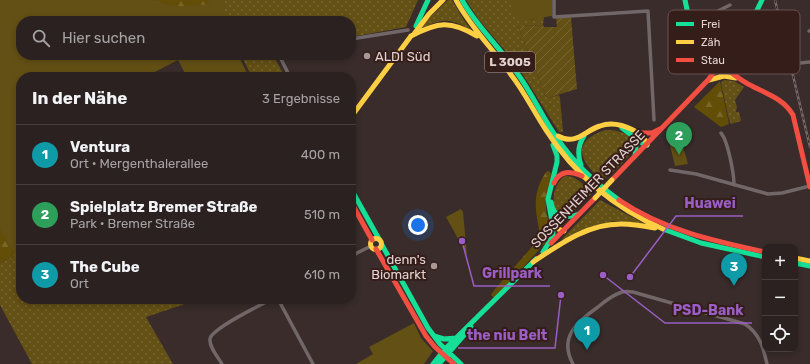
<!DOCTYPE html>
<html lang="de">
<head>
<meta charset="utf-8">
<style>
	:root { --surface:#2b2120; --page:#332929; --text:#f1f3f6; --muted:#a6a3a5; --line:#473e3e; --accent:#a89896 }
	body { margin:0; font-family:Rubik,sans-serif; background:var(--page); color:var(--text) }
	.controls { position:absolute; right:12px; bottom:12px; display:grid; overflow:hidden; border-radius:8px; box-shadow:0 2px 6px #0003 }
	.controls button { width:36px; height:36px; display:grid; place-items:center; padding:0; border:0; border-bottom:1px solid var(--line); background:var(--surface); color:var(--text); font:20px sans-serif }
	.you { position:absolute; left:418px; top:225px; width:14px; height:14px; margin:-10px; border:3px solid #fff; border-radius:50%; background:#1a73e8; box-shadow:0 0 0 6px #1a73e833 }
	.badge { display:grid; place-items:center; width:26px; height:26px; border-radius:50%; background:var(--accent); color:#fff; font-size:13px; font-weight:700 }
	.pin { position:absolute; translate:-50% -33px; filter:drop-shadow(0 1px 2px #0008) }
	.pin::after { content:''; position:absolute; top:21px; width:14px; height:12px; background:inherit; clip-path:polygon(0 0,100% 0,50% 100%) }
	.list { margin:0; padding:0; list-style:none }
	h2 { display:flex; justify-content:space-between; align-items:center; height:52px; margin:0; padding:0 16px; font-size:17px }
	h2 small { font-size:13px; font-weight:400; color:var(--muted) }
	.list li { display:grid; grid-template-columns:26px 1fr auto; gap:12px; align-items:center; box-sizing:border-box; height:60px; padding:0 16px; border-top:1px solid var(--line) }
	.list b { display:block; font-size:15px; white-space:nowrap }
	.list p { margin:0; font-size:13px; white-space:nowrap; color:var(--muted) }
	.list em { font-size:13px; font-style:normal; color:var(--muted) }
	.icon { flex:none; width:22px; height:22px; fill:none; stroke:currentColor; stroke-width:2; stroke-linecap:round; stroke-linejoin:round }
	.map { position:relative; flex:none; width:810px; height:364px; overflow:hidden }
	.search { position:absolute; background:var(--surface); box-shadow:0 2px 6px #0003; left:16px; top:16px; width:340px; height:44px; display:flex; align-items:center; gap:10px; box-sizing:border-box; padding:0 14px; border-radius:16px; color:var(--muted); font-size:15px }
	.panel { position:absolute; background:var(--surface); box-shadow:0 2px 6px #0003; left:16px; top:72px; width:340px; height:232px; border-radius:16px }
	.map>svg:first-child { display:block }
</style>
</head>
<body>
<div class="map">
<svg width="810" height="364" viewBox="0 0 810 364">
	<defs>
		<pattern id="grass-dots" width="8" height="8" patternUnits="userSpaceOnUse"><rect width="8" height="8" fill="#635014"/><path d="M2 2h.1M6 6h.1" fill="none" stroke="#796835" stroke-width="1.8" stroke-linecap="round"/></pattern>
		<pattern id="forest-firs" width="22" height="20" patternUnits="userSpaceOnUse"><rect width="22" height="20" fill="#624e06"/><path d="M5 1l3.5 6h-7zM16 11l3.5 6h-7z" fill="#786729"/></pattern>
		<pattern id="garden-furrows" width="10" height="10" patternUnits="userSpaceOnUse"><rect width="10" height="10" fill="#635014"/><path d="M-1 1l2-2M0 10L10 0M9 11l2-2" fill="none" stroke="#796835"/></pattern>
	</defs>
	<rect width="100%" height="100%" fill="#392c2a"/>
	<path fill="url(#grass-dots)" d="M211 0H418L406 27 351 37V21H208Z
		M448 0H452L464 20 473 32C450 17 443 18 419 30L431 16Z
		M466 0H512V10L530 20 544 17 543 25 518 26 532 63 547 98 559 95 560 98 563 132H559L554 124 515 62 479 20Z
		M241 55H273L285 77H252Z
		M724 80 734 81 744 87 735 100 737 107 736 112H739L741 121 731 124 729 120 721 83Z
		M605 130C614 130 622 131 629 136 645 149 611 173 602 181 581 162 569 142 605 130Z
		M565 176C577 175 584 186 592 193 586 200 579 209 571 213 550 222 548 187 565 176Z
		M600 200 645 224 613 221 563 240 562 239Z
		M21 252V299H176L185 304 146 317 173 364H32L0 305V263Z"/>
	<path fill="url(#forest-firs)" d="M140 0H211L208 21Z
		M720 81 729 124 721 127 694 107Z
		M547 171 550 172 551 174C549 185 546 198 546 209 547 221 554 229 548 240L496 297H493L491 295 495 289 538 240C541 233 538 226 537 218 534 201 536 186 547 171Z
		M0 224 21 245V252L0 263Z"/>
	<path fill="#635014" d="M0 0H155C171 9 191 6 209 4L208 0H224L225 21H21V55H238L249 77H187L178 60 145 77H21V252L15 255 0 229Z
		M512 0H552V16C541 17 516 27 512 10 511 7 512 3 512 0Z
		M682 143 688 164 675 166 670 145Z
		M461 209 463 212 467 255 446 217Z
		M414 323 421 338 433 351 424 364H356L373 354 369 347Z"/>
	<path fill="url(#garden-furrows)" d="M571 17 577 89 547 98 532 63 518 26 543 25 544 27H557L556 18Z"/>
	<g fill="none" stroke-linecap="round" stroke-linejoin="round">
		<path stroke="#716668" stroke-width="3.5" d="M554 0V17L648 11 654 120
			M693 27 714 13 730 5
			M809 31H810
			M351 39 408 30
			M279 55 290 77
			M800 63 810 62
			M721 133C728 141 734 174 734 185
			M670 170 696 174 768 194 782 193 810 186
			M351 256 371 246
			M278 299 313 364
			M222 364C218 357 209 347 210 339 211 329 262 304 273 299
			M573 364C558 337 578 321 598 307 605 301 613 295 622 292 628 291 634 292 640 294L745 324C760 334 763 347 767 364"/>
		<path stroke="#16e098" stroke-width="5" d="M462 0C477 27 500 47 517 73 532 93 542 117 557 138 573 162 595 183 619 200
			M685 0C689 25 702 43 719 61
			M416 26 428 0
			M728 61 744 37 762 0
			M622 128 642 143 647 145
			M634 137 636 147 635 156
			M581 165C577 154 578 145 584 136
			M351 189 379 239
			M551 202C554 219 565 219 579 214
			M663 229 701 243 765 257
			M382 245 428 328 440 344 461 364
			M543 252 553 236V227L548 199 557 162V156L553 145
			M795 263 810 266
			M434 336 444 339 456 338
			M433 364 445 349 536 259
			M439 364 471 327"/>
		<path stroke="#ffcf43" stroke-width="5" d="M456 0C471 28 494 50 512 76 525 93 534 112 546 130 574 174 615 208 663 229
			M414 34 429 14 443 0
			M411 36C438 22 450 20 477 36
			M716 66a7 7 0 1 1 14 0a7 7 0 1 1-14 0Z
			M709 80 724 76 736 78
			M351 117 411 36
			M558 136C576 146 584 131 600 126 611 122 623 125 633 130 640 133 645 137 647 145
			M553 224 558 229 564 231
			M370.5 244a5.5 5.5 0 1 1 11 0a5.5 5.5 0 1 1-11 0Z
			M795 258 810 261
			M533 262C560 244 587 224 621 224 632 224 644 226 655 228"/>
		<path stroke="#f24e42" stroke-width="5" d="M728 70C736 76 743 82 752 86 767 94 784 99 793 115L810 187
			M638 133H652L662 128
			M612 180 708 80 717 68
			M554 183C560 170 570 171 582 176
			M619 200C663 230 714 241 765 252
			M351 202 372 240
			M551 243 595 198
			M376 249 426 336 435 347 454 364"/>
		<defs>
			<path id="rail" d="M775 0 810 147"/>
		</defs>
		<use href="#rail" stroke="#74686a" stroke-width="2.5"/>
		<use href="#rail" stroke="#351d1a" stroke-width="1" stroke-dasharray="3" stroke-linecap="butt"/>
		<path stroke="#ffcf43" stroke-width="5" d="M595 198 612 180"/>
	</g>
	<g fill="#a89896" stroke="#351d1a" stroke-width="1.5">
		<circle cx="367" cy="56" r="4"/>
		<circle cx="434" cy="266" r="4"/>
	</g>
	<g text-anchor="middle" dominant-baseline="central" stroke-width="4" stroke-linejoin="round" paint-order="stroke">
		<rect fill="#351d1a" stroke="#af9c99" stroke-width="1" x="485" y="52" width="50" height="20" rx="3"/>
		<g font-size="12" font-weight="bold" fill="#e3d2d0">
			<text x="510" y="62">L 3005</text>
		</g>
		<g font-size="13" fill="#e3d2d0" stroke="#351d1a" text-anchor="start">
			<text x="375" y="56">ALDI Süd</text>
			<text x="426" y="259" text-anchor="end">denn's<tspan x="426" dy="15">Biomarkt</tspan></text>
		</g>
		<g font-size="13" fill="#e3d2d0" stroke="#351d1a">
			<text transform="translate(588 189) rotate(-46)">SOSSENHEIMER STRASSE</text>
		</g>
	</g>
	<rect x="668" y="10" width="132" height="64" rx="6" fill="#351d1a" stroke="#695351" stroke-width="1"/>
	<rect x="676" y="22" width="18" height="4" fill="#16e098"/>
	<rect x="676" y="40" width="18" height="4" fill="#ffcf43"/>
	<rect x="676" y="58" width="18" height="4" fill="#f24e42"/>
	<g font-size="11" fill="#e3d2d0">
		<text x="701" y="28">Frei</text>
		<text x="701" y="46">Zäh</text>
		<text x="701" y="64">Stau</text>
	</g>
	<path fill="none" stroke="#9a5ec4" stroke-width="1.5" d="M630 277L676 216H743M462 241L474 286H550M603 275L665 323H752M561 295L555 348H458"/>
	<g fill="#9a5ec4" stroke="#351d1a" stroke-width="1.5">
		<circle cx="630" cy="277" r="4"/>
		<circle cx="462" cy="241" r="4"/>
		<circle cx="603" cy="275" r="4"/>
		<circle cx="561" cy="295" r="4"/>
	</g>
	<g font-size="14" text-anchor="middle" font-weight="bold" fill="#9a5ec4" stroke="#351d1a" stroke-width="4" stroke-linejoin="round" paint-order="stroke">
		<text x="710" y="208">Huawei</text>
		<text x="512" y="278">Grillpark</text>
		<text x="708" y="315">PSD-Bank</text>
		<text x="507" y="340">the niu Belt</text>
	</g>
</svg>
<div class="controls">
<button>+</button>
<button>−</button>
<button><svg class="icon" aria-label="locate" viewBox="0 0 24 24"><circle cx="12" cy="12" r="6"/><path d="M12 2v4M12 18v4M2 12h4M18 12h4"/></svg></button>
</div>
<div class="you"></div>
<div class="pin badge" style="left:587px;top:350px;background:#0f9aa8">1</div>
<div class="pin badge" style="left:679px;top:155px;background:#2e9e5b">2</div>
<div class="pin badge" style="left:734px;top:286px;background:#0f9aa8">3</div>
<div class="search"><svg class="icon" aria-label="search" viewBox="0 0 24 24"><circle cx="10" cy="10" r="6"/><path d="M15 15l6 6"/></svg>Hier suchen</div>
<section class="panel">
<h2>In der Nähe<small>3 Ergebnisse</small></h2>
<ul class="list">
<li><span class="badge" style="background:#0f9aa8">1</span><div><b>Ventura</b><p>Ort · Mergenthalerallee</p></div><em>400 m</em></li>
<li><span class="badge" style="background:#2e9e5b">2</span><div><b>Spielplatz Bremer Straße</b><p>Park · Bremer Straße</p></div><em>510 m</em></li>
<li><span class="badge" style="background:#0f9aa8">3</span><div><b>The Cube</b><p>Ort</p></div><em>610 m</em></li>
</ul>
</section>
</div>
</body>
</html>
